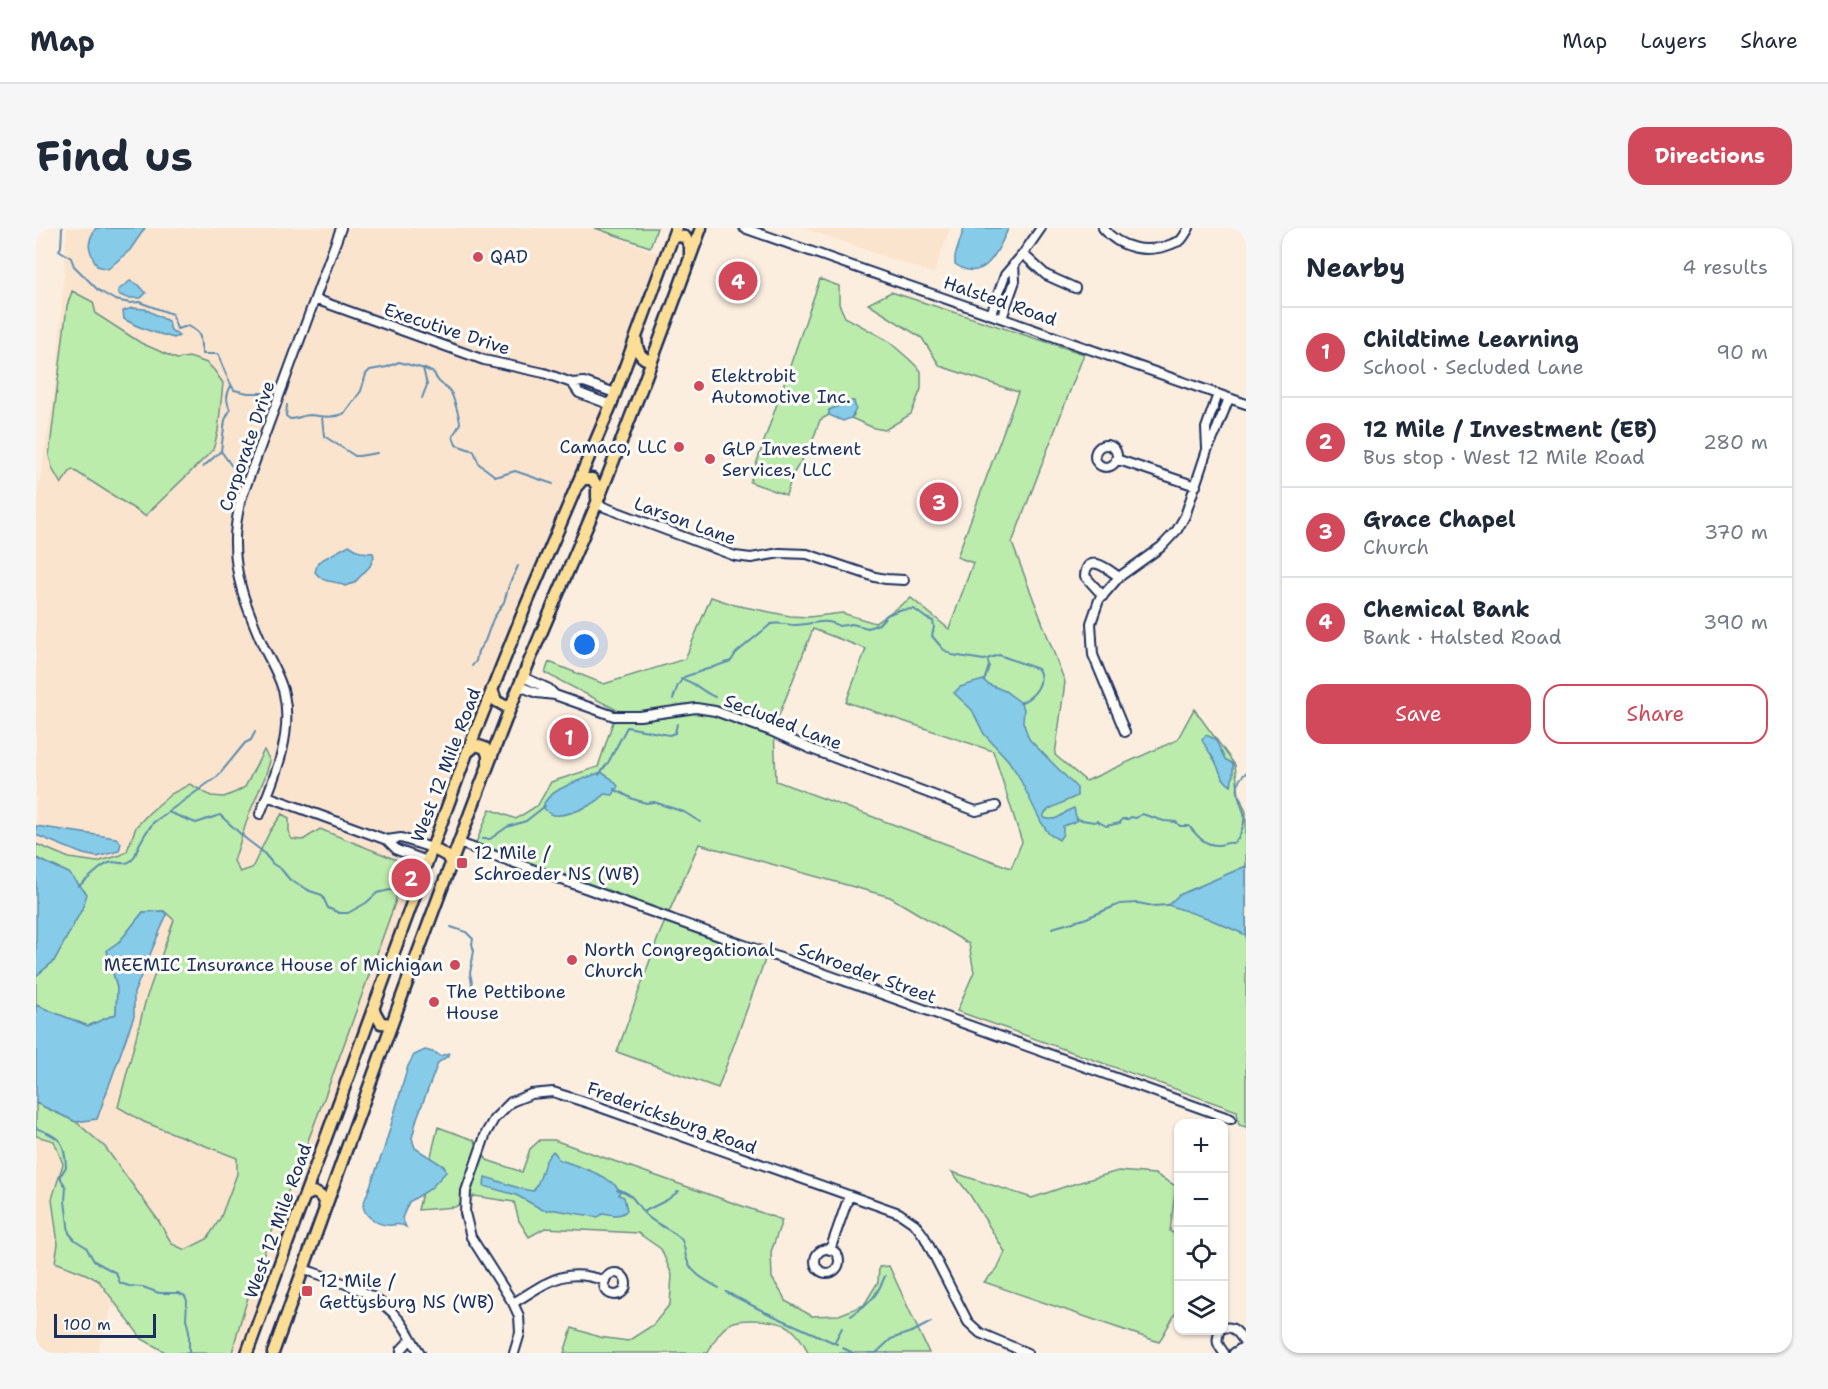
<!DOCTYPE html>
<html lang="en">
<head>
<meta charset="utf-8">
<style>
	:root { --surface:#fff; --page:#f6f6f7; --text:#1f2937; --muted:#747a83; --line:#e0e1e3; --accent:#d1495b }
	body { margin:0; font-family:"Shantell Sans",sans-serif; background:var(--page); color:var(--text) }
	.controls { position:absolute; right:18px; bottom:18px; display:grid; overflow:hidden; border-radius:12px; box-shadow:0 2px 4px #0004 }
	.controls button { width:54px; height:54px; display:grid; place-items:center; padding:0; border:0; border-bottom:2px solid var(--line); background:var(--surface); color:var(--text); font:30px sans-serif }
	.scale { position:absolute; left:18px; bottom:15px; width:102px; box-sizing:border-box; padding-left:6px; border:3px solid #1b2f5e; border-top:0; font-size:16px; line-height:21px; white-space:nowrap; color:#1b2f5e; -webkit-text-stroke:4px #fdfcf7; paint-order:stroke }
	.you { position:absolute; left:549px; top:417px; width:21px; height:21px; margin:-15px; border:4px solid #fff; border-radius:50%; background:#1a73e8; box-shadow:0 0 0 9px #1a73e833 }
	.badge { display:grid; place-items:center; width:39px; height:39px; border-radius:50%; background:var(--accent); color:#fff; font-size:20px; font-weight:700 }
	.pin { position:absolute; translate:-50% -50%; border:3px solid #fff; box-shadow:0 2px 6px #0006 }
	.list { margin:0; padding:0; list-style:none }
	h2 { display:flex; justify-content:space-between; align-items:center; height:78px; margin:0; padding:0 24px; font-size:26px }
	h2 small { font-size:20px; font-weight:400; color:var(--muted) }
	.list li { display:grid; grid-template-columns:39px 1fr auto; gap:18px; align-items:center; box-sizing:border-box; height:90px; padding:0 24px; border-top:2px solid var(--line) }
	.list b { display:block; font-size:22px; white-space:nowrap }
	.list p { margin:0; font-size:20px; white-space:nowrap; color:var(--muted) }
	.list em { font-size:20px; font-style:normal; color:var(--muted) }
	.actions { display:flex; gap:12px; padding:18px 24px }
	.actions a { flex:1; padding:14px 0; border:2px solid var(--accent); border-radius:18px; text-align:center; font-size:21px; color:var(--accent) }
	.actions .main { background:var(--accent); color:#fff }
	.icon { flex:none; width:33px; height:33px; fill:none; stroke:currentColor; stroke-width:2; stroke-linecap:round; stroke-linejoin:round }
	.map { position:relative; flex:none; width:1210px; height:1125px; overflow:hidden; border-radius:18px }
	header { display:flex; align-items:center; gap:36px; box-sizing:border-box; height:84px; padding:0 30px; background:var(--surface); border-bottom:2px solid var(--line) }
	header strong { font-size:28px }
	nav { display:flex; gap:33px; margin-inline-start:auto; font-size:21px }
	.intro { display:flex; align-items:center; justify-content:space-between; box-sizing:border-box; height:144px; padding:0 36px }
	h1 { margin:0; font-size:42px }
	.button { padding:15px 27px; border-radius:18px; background:var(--accent); color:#fff; font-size:21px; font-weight:700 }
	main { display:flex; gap:36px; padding:0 36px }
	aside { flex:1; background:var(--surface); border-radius:18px; box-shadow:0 2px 4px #0004 }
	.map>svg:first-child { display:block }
</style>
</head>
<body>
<header>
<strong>Map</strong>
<nav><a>Map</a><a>Layers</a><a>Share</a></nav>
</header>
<div class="intro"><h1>Find us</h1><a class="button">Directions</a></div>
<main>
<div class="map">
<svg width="1210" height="1125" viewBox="0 0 1210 1125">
	<rect width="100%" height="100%" fill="#fceedf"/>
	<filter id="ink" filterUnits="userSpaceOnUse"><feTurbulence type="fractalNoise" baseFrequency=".0167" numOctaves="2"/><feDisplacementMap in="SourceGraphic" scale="12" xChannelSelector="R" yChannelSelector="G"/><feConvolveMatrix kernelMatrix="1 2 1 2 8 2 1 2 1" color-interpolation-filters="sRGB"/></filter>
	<g filter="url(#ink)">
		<path fill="#fbe4ce" d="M31 0H559L613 22 628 25 612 65 597 95 562 188 558 207 438 498 416 542 375 658 371 677 217 1087 213 1108 207 1125 76 1079 61 1125H0V275L21 144Z
			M767 0H914L898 46Z"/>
		<path fill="#bcecab" stroke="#6c8e84" stroke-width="1.5" fill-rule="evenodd" d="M559 0H621L614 19Z
			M784 51 803 58V76L809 89 851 112 873 131 885 143V161L875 186 849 202 838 200 815 190 818 187 815 173 793 182V187L784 192 775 217 757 246 750 267 714 254Z
			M36 63 57 74 60 86 105 115 141 131 153 129 171 135 178 142 187 155 182 203 177 222 109 288 36 241 25 256 17 242 13 228 31 78Z
			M855 64 1048 126 976 315 1029 454 1019 527 1050 553 1141 512 1158 481 1199 537 1203 567 1210 584V899L1203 897 1201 883 921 783 938 744 933 716 854 669 663 616 633 684 730 729 682 860 581 824 623 707 633 684 440 615 454 581 480 591 502 577 515 554 562 539 581 482 509 445 513 434 568 456 649 431 675 369 699 377 754 388 773 389 806 385 839 395 875 370 913 401 937 335 921 329 982 164 904 138 886 110 832 76ZM777 401 830 421 810 474 957 523 986 614 975 640 740 553 738 500Z
			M228 522 234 533 229 549 213 586 198 633 204 644 216 640 234 603 246 586 253 590V603L255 611 267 612 284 601 361 632 364 643 359 675C329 758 300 841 268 923 242 990 213 1055 196 1125H131L106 1111 63 1053 50 1046 19 1034 22 1016 16 971 27 936 18 913 0 908V875L40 894 69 919 122 992 136 1016 149 1022 171 1011 184 991 201 946V930L108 894 82 879 110 771 138 692 128 683 107 684 84 713 71 722 81 760 80 786 52 798 0 777V748L18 733 47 679 33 645 0 630V616L33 630 61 634 85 627 91 623 100 599 113 585 135 566 154 556 175 568 188 569 200 564 209 559Z
			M402 899 438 912 451 932 486 944 494 921 504 912H518L746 992 735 1024 736 1050 751 1074 776 1088 803 1087 828 1077 842 1054 843 1039 853 1038 893 1125H772C769 1116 761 1105 753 1099 742 1092 710 1090 698 1094 687 1097 676 1115 672 1125H528L536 1100 563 1109 592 1113 617 1097 634 1076 636 1047 625 1021 602 1005 509 1000 493 1009 483 993 478 974 438 968 419 979 382 982Z
			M1082 943 1119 946 1140 958 1134 1003 1142 1008V1081L1123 1114 948 1054 961 1041 969 1024 934 967 916 944 996 970 1031 958Z"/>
		<path fill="#86cbe7" stroke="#5b8db0" stroke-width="1.5" d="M60 0H109L94 22 72 41 61 38C53 22 49 16 60 0Z
			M928 0H971L972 1C962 23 948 57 919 36V28Z
			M94 53 103 57 110 65 105 70H91L82 66V62Z
			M96 80 109 81 132 93 135 102 143 108 138 110C120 105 104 101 88 91L87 83Z
			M815 173H818L820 181 815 190 807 193 793 187V182Z
			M313 317 324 324 337 325 338 329 334 338 318 355 309 358C295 350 290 358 279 344L282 334Z
			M947 452 952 456 969 463 984 474 988 481 987 494 993 511 1041 560V568L1013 581 1008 586V590C1023 595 1027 583 1038 580L1041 593 1027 598V606L1023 612 1013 606 1005 594 982 547 972 532 948 506 936 482 918 465 924 459Z
			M1170 507 1179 511 1189 531 1197 536V546L1195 558C1185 552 1184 543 1179 533 1175 526 1170 520 1166 512Z
			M565 544 576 551 582 558 577 567 568 566C561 577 527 591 514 586 513 585 508 581 507 579 510 561 549 551 565 544Z
			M0 598 80 610 85 615 83 623 61 629 47 626 0 607Z
			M0 630 33 645 51 666 47 679 18 733 0 748Z
			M1210 638V707L1171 690 1132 677 1143 667Z
			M128 683 131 686 98 765V788L61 891 40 894 0 875V777L52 798 80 786 81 760 71 722 84 713 107 684Z
			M389 822 400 825 404 828 413 825V827L402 835 381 890 376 910 379 920 409 939 410 944 394 961 373 974 366 990 370 999C363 994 359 998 351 997 340 996 328 988 327 977L348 921 372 838 378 827Z
			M517 923 520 926 522 931C543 939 569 945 584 962L583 967 588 969 591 982C585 989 577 987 568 985L562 989 519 982H507L480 967 448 958 449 949C465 953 480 961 497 963 507 952 505 934 517 923Z"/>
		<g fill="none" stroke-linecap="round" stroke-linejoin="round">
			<path stroke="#5b8db0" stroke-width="2" d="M26 0 25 19 23 22 35 30 38 38 62 62 79 72 94 75 103 74 136 86 141 101 152 98C171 108 161 112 167 126H181L183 127C184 135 194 155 198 162L212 165H234
				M195 158C190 167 190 172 194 182L189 192 185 223 202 247
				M386 170 391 157 387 140
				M251 177 250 188 254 191C261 191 267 187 274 187 286 188 297 191 309 185L325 163 330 146 334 142 351 139 363 134 389 141 398 145C404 159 407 154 414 163 417 167 424 191 424 195 423 200 419 203 417 208L420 217 438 223 443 236 459 248H463L479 243 517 256
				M286 189 288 208 319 228H323L341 225
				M167 239 185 223
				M436 438 440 433 442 423 449 413 457 391 468 374 473 357 482 338
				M645 451C658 453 666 464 679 469
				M948 453 953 438 952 433
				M637 471 642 457 648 449 695 433 700 425 735 396C743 394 751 397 760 397 775 397 789 389 803 398L816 396 832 400 843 396 851 387 863 382 878 381 890 390 897 393 898 399 896 408 907 421 916 427 948 432 963 427 1002 441C1010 455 998 469 984 475
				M563 547 573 533 591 499 633 507 639 505 641 496
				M578 561 597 571 610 575 618 574 648 584 664 594
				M132 584 160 595 184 587 210 611 226 623 237 636 245 641 254 652 274 663 286 667 292 680 303 685H312L330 675 341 665 354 662 361 663
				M1040 591 1058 594 1061 593 1070 598 1084 595 1086 591H1092L1095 589 1100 590 1106 586 1128 593 1140 594 1144 598H1153C1161 607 1167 617 1182 617 1187 617 1191 614 1197 615 1204 611 1210 594 1208 585 1204 573 1195 555 1210 545
				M446 611H454L471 599 490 593 509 578
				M42 658C51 653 65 637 73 635 81 632 88 639 96 632 100 628 101 621 104 615 108 607 112 601 118 594L182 548 209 515 215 512 219 504
				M415 699 430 704 437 711 436 716 438 723 434 745 436 755 435 760
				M1016 700 1048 691 1084 676 1102 675 1117 678 1132 677
				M0 900C24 910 29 912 30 939L25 947V951L30 959 29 973 33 1005 39 1012 50 1019 58 1033 80 1045 84 1055 93 1058 107 1059 123 1065H143L149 1068 151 1073 150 1091 153 1103V1125
				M581 962C599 964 600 979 611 988 622 998 635 1001 645 1011 648 1015 649 1024 650 1029 655 1046 669 1052 683 1060
				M607 984 631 972 643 963
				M690 1064 729 1084 801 1116
				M815 1088C834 1073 839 1072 849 1048
				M798 1115 806 1100
				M807 1120 817 1125
				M832 1125H838
				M840 1125 855 1111 878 1103 895 1094
				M851 1125H852"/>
			<defs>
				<path id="minor" d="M708 0 1210 176
					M1067 0C1084 21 1111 26 1136 16 1139 14 1143 14 1145 12 1148 9 1151 3 1153 0
					M987 26 1010 47 1039 60
					M279 71 448 132 508 145 536 155 548 154 579 165
					M955 86 969 47 987 26 1005 0
					M966 90 979 53 978 36
					M536 155 543 165 575 177
					M1059 228a11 11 0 1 1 22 0a11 11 0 1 1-22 0Z
					M1171 220 1170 200 1182 166
					M1080 231 1160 258
					M560 276 699 328 715 330 744 325 771 326 839 349 850 351 868 352
					M1067 368 1049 348C1051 323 1073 342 1083 349
					M487 449 513 461 519 467
					M483 458 501 465 519 467 578 488H604L660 480 679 483 735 503 775 521 940 583 960 578
					M1089 504 1057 427 1055 395 1063 372 1083 349 1125 319 1141 302 1149 288 1171 222 1179 206 1193 170
					M231 568 351 612 365 610 396 620
					M224 586C239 548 257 508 248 466 245 451 235 434 228 420 212 382 198 352 199 310 199 298 202 286 204 274L305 0
					M351 612 361 622 391 633
					M423 615 1195 891
					M779 1033a12 12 0 1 1 24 0a12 12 0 1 1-24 0Z
					M794 1022 813 968
					M267 1041C302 1053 341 1063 364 1093 372 1103 377 1115 384 1125
					M568 1056a11 11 0 1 1 22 0a11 11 0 1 1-22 0Z
					M477 1075C511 1055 527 1038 569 1053
					M1188 1100C1199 1097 1204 1108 1210 1116
					M1184 1102C1179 1113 1182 1117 1188 1125
					M365 1125V1122L375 1111
					M478 1125 484 1105 483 1088 477 1075 435 1009 429 985 430 963 450 905 458 891 475 874 495 866 517 864 555 876 863 985 879 996 888 1008 932 1094 944 1105 991 1125
					M1198 1125 1210 1117"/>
				<path id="major" d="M636 11 642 8 649 9 654 18V27
					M600 110C601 121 603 132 616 132
					M542 257 547 251H556L561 258V270
					M456 461 460 473 469 478H475
					M433 523 440 517 449 520 452 527V535
					M396 620 411 628 415 636
					M337 781 345 795 356 796
					M269 968 277 964C286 967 288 971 289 981
					M211 1125 431 525 488 382 575 177 640 0
					M237 1125C315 909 392 692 475 478 502 410 532 344 560 277 597 186 631 93 665 0"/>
			</defs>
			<use href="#minor" stroke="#1b2f5e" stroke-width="12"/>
			<use href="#major" stroke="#1b2f5e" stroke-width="15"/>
			<use href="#minor" stroke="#fdfcf7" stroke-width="8"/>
			<use href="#major" stroke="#fdde96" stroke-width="10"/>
		</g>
	</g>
	<g fill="#d1495b" stroke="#fdfcf7" stroke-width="2">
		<circle cx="442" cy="29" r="6"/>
		<circle cx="663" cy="158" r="6"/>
		<circle cx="643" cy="219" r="6"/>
		<circle cx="674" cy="231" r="6"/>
		<rect x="420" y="629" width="12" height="12" rx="3"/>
		<circle cx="536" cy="732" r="6"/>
		<circle cx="419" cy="737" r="6"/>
		<circle cx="398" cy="774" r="6"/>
		<rect x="265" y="1057" width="12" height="12" rx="3"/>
	</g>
	<g text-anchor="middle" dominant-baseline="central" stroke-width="6" stroke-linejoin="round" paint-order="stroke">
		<g font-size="18" fill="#1b2f5e" stroke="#fdfcf7" text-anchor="start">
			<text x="454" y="29">QAD</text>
			<text x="675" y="148">Elektrobit<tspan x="675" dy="21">Automotive Inc.</tspan></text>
			<text x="631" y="219" text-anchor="end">Camaco, LLC</text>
			<text x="686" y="221">GLP Investment<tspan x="686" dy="21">Services, LLC</tspan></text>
			<text x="438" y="625">12 Mile /<tspan x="438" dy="21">Schroeder NS (WB)</tspan></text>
			<text x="548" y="722">North Congregational<tspan x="548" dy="21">Church</tspan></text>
			<text x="407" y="737" text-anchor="end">MEEMIC Insurance House of Michigan</text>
			<text x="410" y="764">The Pettibone<tspan x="410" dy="21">House</tspan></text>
			<text x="283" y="1053">12 Mile /<tspan x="283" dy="21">Gettysburg NS (WB)</tspan></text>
		</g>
		<g font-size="18" fill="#1b2f5e" stroke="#fdfcf7">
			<text transform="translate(964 73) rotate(19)">Halsted Road</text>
			<text transform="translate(411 101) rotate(18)">Executive Drive</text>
			<text transform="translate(211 218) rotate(-71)">Corporate Drive</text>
			<text transform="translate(649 293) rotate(20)">Larson Lane</text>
			<text transform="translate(747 494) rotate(21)">Secluded Lane</text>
			<text transform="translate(410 537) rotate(-69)">West 12 Mile Road</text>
			<text transform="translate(831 745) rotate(20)">Schroeder Street</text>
			<text transform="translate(636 890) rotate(20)">Fredericksburg Road</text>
			<text transform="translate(242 993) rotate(-70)">West 12 Mile Road</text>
		</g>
	</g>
</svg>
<div class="controls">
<button>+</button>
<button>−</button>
<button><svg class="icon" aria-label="locate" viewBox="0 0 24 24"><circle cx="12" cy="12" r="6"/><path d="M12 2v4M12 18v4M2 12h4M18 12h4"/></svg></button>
<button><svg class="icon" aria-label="layers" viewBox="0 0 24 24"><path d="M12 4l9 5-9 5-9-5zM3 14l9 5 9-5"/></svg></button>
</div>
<div class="scale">100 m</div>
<div class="you"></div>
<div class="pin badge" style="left:533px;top:509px">1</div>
<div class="pin badge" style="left:375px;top:650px">2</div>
<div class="pin badge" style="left:903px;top:274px">3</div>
<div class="pin badge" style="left:702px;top:53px">4</div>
</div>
<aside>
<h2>Nearby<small>4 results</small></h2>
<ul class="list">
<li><span class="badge">1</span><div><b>Childtime Learning</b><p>School · Secluded Lane</p></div><em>90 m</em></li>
<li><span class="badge">2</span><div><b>12 Mile / Investment (EB)</b><p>Bus stop · West 12 Mile Road</p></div><em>280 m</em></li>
<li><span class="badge">3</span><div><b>Grace Chapel</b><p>Church</p></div><em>370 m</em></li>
<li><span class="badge">4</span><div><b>Chemical Bank</b><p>Bank · Halsted Road</p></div><em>390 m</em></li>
</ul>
<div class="actions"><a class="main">Save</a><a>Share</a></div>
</aside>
</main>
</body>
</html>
